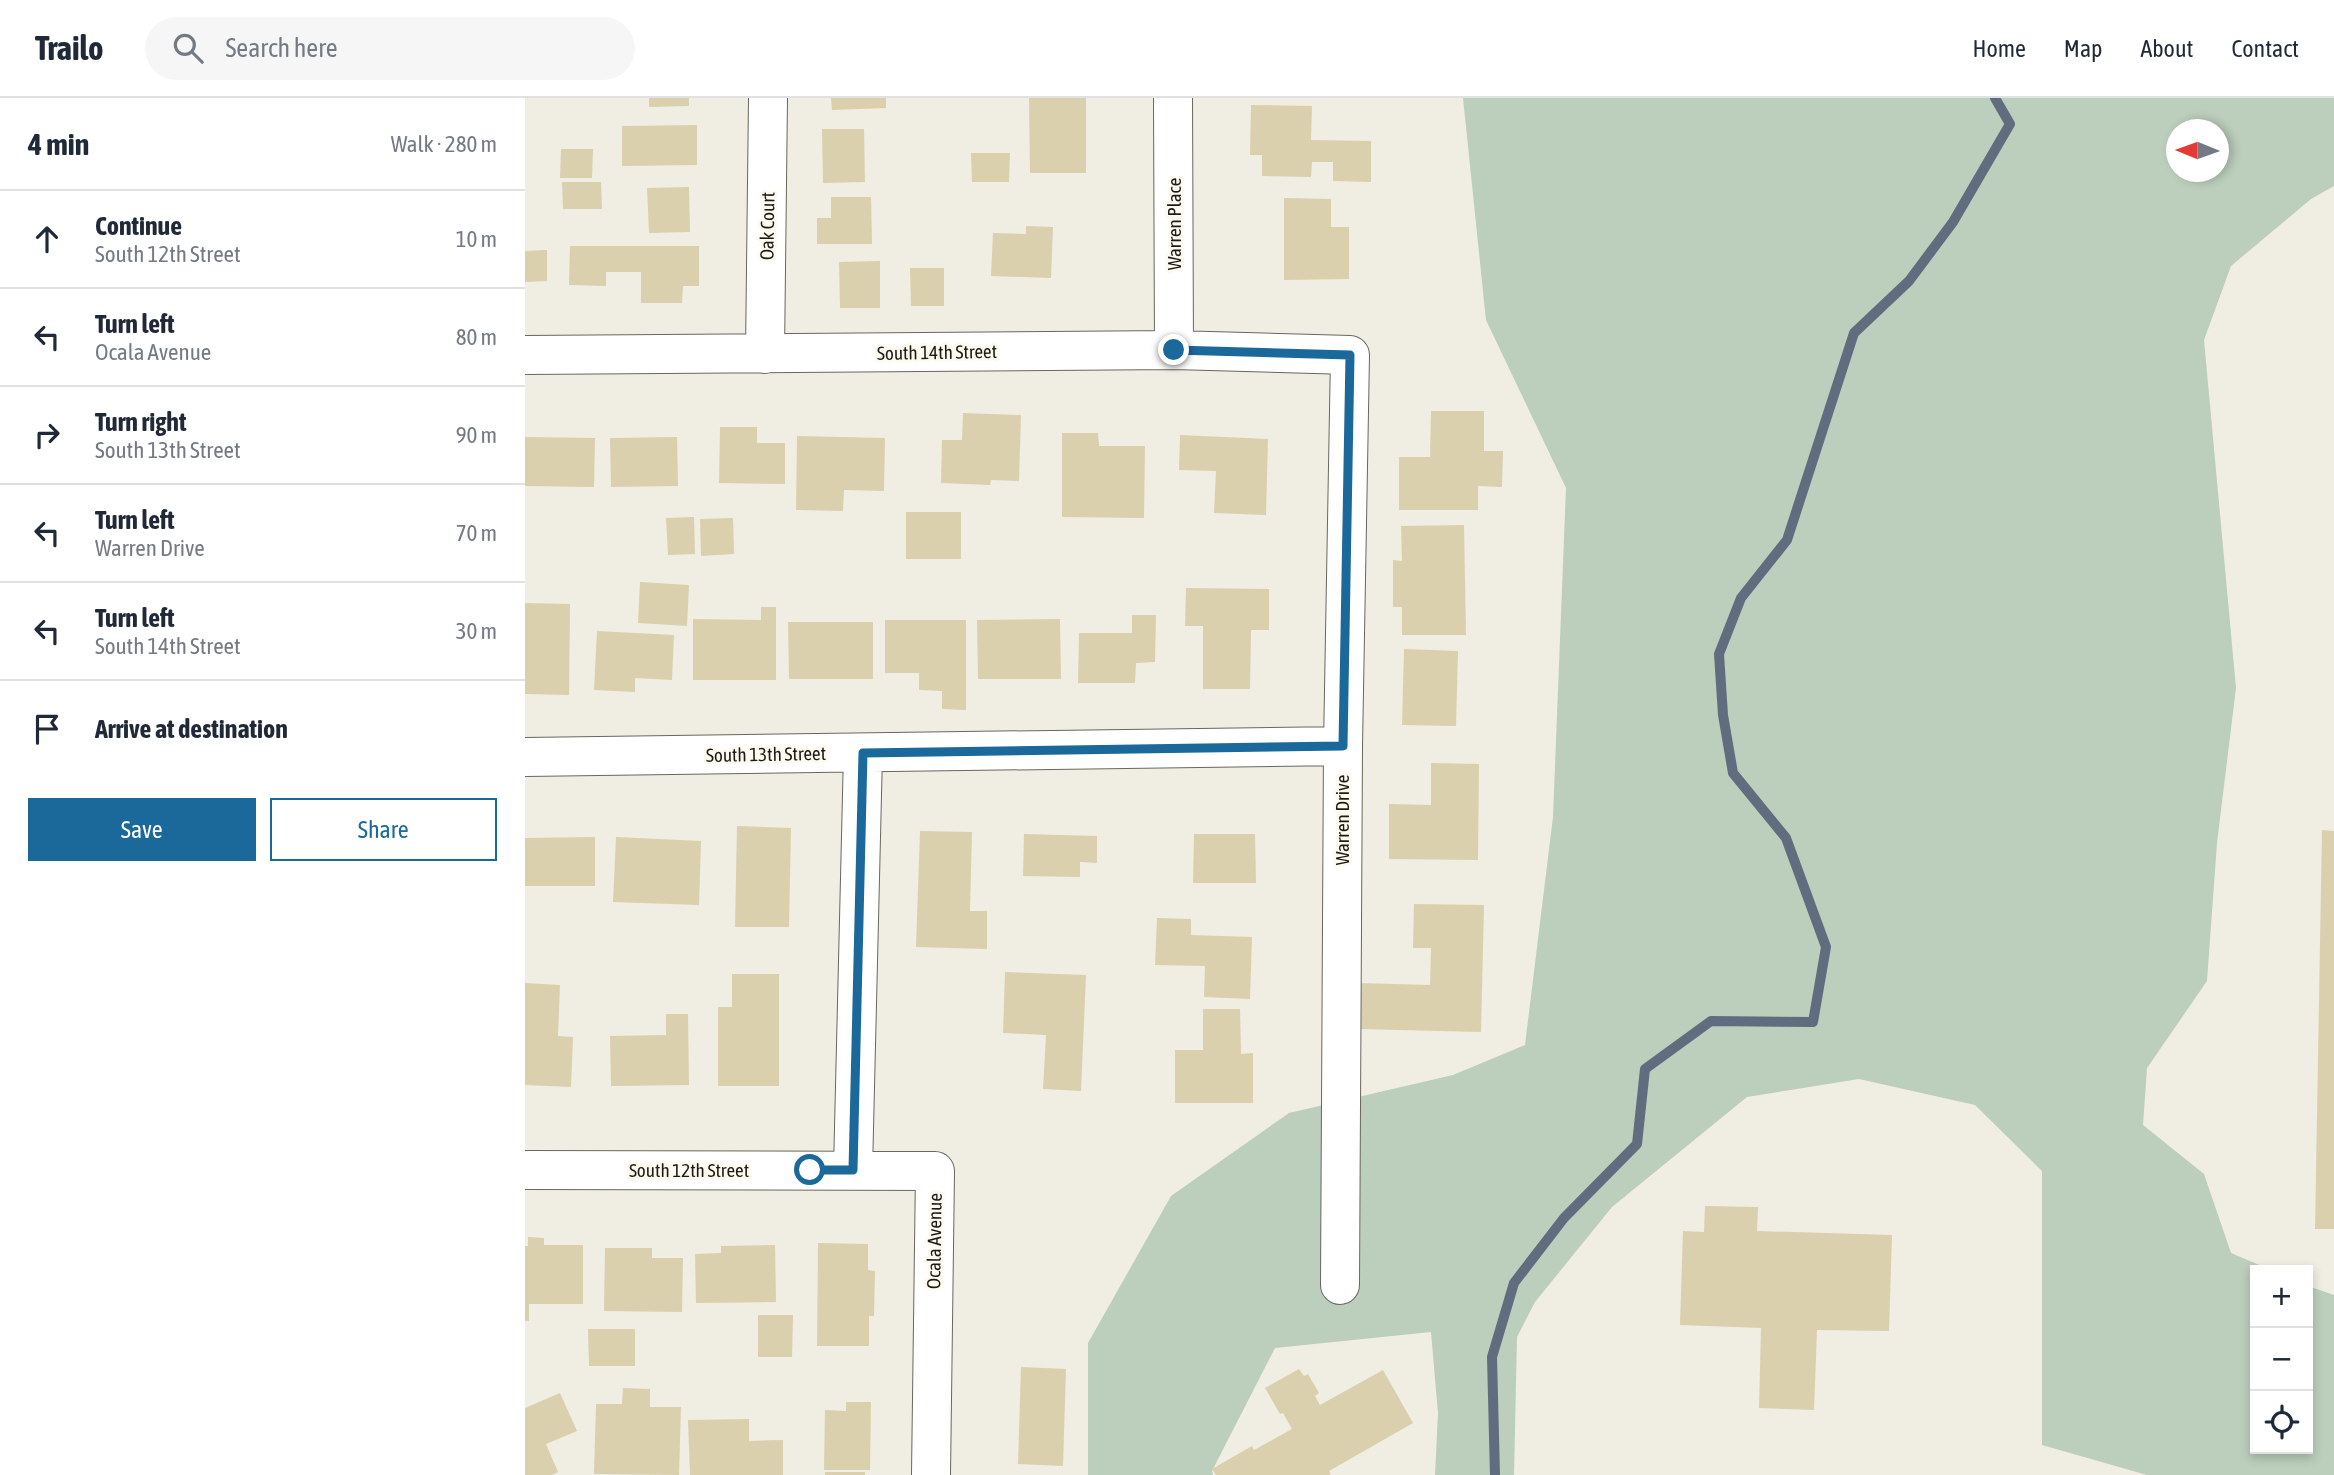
<!DOCTYPE html>
<html lang="en">
<head>
<meta charset="utf-8">
<style>
	:root { --surface:#fff; --page:#f6f6f7; --text:#1f2937; --muted:#747a83; --line:#e0e1e3; --accent:#1b689b }
	body { margin:0; font-family:"Asap Condensed",sans-serif; background:var(--page); color:var(--text) }
	.controls { position:absolute; right:21px; bottom:21px; display:grid; overflow:hidden; border-radius:0px; box-shadow:0 4px 10px #0003 }
	.controls button { width:63px; height:63px; display:grid; place-items:center; padding:0; border:0; border-bottom:2px solid var(--line); background:var(--surface); color:var(--text); font:35px sans-serif }
	.compass { position:absolute; left:1641px; top:21px; width:63px; height:63px; border-radius:50%; background:var(--surface); box-shadow:0 4px 10px #0003; rotate:271deg }
	.stop { position:absolute; width:21px; height:21px; margin:-16px; border:5px solid #1b689b; border-radius:50%; background:#fff }
	.stop.end { background:#1b689b; border-color:#fff; box-shadow:0 2px 7px #0008 }
	.list { margin:0; padding:0; list-style:none }
	h2 { display:flex; justify-content:space-between; align-items:center; height:91px; margin:0; padding:0 28px; font-size:30px }
	h2 small { font-size:23px; font-weight:400; color:var(--muted) }
	.list li { display:grid; grid-template-columns:46px 1fr auto; gap:21px; align-items:center; box-sizing:border-box; height:98px; padding:0 28px; border-top:2px solid var(--line) }
	.list b { display:block; font-size:26px; white-space:nowrap }
	.list p { margin:0; font-size:23px; white-space:nowrap; color:var(--muted) }
	.list em { font-size:23px; font-style:normal; color:var(--muted) }
	.actions { display:flex; gap:14px; padding:21px 28px }
	.actions a { flex:1; padding:16px 0; border:2px solid var(--accent); border-radius:0px; text-align:center; font-size:24px; color:var(--accent) }
	.actions .main { background:var(--accent); color:#fff }
	.icon { flex:none; width:38px; height:38px; fill:none; stroke:currentColor; stroke-width:2; stroke-linecap:round; stroke-linejoin:round }
	.map { position:relative; flex:none; width:1809px; height:1377px; overflow:hidden }
	header { display:flex; align-items:center; gap:42px; box-sizing:border-box; height:98px; padding:0 35px; background:var(--surface); border-bottom:2px solid var(--line) }
	header strong { font-size:33px }
	nav { display:flex; gap:38px; margin-inline-start:auto; font-size:24px }
	.search { width:490px; height:63px; background:var(--page); display:flex; align-items:center; gap:18px; box-sizing:border-box; padding:0 24px; border-radius:38px; color:var(--muted); font-size:26px }
	main { display:flex }
	aside { flex:1; background:var(--surface) }
	.map>svg:first-child { display:block }
</style>
</head>
<body>
<header>
<strong>Trailo</strong>
<div class="search"><svg class="icon" aria-label="search" viewBox="0 0 24 24"><circle cx="10" cy="10" r="6"/><path d="M15 15l6 6"/></svg>Search here</div>
<nav><a>Home</a><a>Map</a><a>About</a><a>Contact</a></nav>
</header>
<main>
<aside>
<h2>4 min<small>Walk · 280 m</small></h2>
<ul class="list">
<li><svg class="icon" aria-label="ahead" viewBox="0 0 24 24"><path d="M12 20V5M6 11l6-6 6 6"/></svg><div><b>Continue</b><p>South 12th Street</p></div><em>10 m</em></li>
<li><svg class="icon" aria-label="left" viewBox="0 0 24 24"><path d="M17 20v-9H6M10 6l-5 5 5 5"/></svg><div><b>Turn left</b><p>Ocala Avenue</p></div><em>80 m</em></li>
<li><svg class="icon" aria-label="right" viewBox="0 0 24 24"><path d="M7 20v-9h11M14 6l5 5-5 5"/></svg><div><b>Turn right</b><p>South 13th Street</p></div><em>90 m</em></li>
<li><svg class="icon" aria-label="left" viewBox="0 0 24 24"><path d="M17 20v-9H6M10 6l-5 5 5 5"/></svg><div><b>Turn left</b><p>Warren Drive</p></div><em>70 m</em></li>
<li><svg class="icon" aria-label="left" viewBox="0 0 24 24"><path d="M17 20v-9H6M10 6l-5 5 5 5"/></svg><div><b>Turn left</b><p>South 14th Street</p></div><em>30 m</em></li>
<li><svg class="icon" aria-label="arrive" viewBox="0 0 24 24"><path d="M6 21V4h12l-3 4 3 4H6"/></svg><div><b>Arrive at destination</b></div></li>
</ul>
<div class="actions"><a class="main">Save</a><a>Share</a></div>
</aside>
<div class="map">
<svg width="1809" height="1377" viewBox="0 0 1809 1377">
	<rect width="100%" height="100%" fill="#f0ede2"/>
	<path fill="#bccebc" fill-rule="evenodd" d="M938 0H1809V88L1786 101 1706 168 1679 242 1711 590 1692 745 1682 883 1622 970 1618 1027 1679 1076 1706 1155 1746 1172H1730V1351H1783V1188L1809 1197V1377H1622L1517 1347V1073L1450 1007 1334 981 1222 999 1087 1109 1010 1204 992 1239 989 1377H910L913 1315 906 1234 750 1250 687 1373 688 1377H563V1245L646 1098 764 1015 928 977 1000 947 1028 719 1041 390 961 222ZM1652 32H1694V74H1652Z"/>
	<g fill="none" stroke-linecap="round" stroke-linejoin="round">
		<path stroke="#626c7f" stroke-width="10" d="M970 1377 967 1259 989 1185 1039 1120 1112 1046 1120 971 1186 923 1288 924 1301 849 1261 740 1208 675 1198 617 1194 556 1216 500 1262 442 1329 235 1384 183 1428 124 1485 26 1470 0"/>
	</g>
	<path fill="#dad0ae" d="M124 0H164V8L124 9Z
		M306 0H361V10L307 12Z
		M504 0H561V75H505Z
		M726 7 787 8 786 42 846 43V84L808 83V64H787L786 79 737 78V57H725Z
		M172 27V67L97 68V28Z
		M297 31H339L340 84 298 85Z
		M36 51H68L67 80H35Z
		M446 55H485L484 84H447Z
		M37 84H76L77 111H38Z
		M164 89 165 134 124 135 122 90Z
		M306 99H346L347 146H292V120H306Z
		M759 100 806 101V129H824V181L759 182Z
		M501 128 528 129 526 180 466 178 468 135 501 136Z
		M45 148H174V188H158L157 205H116V174H81V188L44 187Z
		M22 152V183L0 184V153Z
		M355 163V210H315L314 164Z
		M385 170H419V208H386Z
		M906 313H959V353H978L977 389 953 388V412H874V359H905Z
		M438 315 496 317 494 383 466 382 465 387 416 385 417 342H437Z
		M195 329H232V345H260V386L194 385Z
		M537 335H573L574 348H620L619 420 537 419Z
		M655 337 743 341 741 417 689 415 691 373 654 372Z
		M272 338 360 340 359 393 319 392 318 413 271 412Z
		M0 339 70 340 69 389 0 388Z
		M152 339 153 388 86 389 85 340Z
		M381 414H436V461H381Z
		M169 419 170 456 143 457 141 420Z
		M208 420 209 456 176 458 175 421Z
		M939 427 941 537H877V509H868V462L877 463 876 428Z
		M115 484 164 487 162 528 113 525Z
		M661 490 744 491V532H726L725 591H678V528H660Z
		M0 505 45 506 44 597 0 596Z
		M236 509H251V582H168V521L236 522Z
		M607 517H631L630 564 611 565 610 585H553L554 535H607Z
		M535 521 536 581H453L452 522Z
		M360 522H441V612L417 611V593L394 592V575H360Z
		M263 524H348V581H264Z
		M72 533 149 537 147 582 110 580V594L69 592Z
		M879 551 933 553 931 628 877 627Z
		M906 665 954 666 953 762 864 761V706L906 707Z
		M212 728 266 730 264 829H210Z
		M1797 732 1809 733V1131H1790Z
		M395 733 447 734 445 813H462V851L391 849Z
		M499 736 572 738V765L555 764V779L498 778Z
		M669 736H730L731 785H668Z
		M70 739V788H0V740Z
		M91 739 176 743 174 807 88 804Z
		M889 806 959 807 956 934 833 931V885L905 887 906 850H888Z
		M632 820 666 821V837L727 839 725 901 679 899 680 868 630 867Z
		M480 874 561 877 556 993 518 991 521 937 478 935Z
		M207 876H254V988H193V909H207Z
		M0 885 35 887 33 938 48 939 46 989 0 987Z
		M678 911H715L716 956 728 955V1005H650V952H678Z
		M141 916H163L164 987 86 988 85 938 141 937Z
		M1180 1108 1233 1109 1232 1133 1367 1137 1364 1233 1292 1232 1289 1312 1234 1310 1236 1230 1155 1227 1158 1133 1179 1134Z
		M3 1139 19 1140V1147H58V1206H4V1223H0V1148H3Z
		M293 1145 343 1146V1172L350 1173 349 1218H344V1248H292Z
		M250 1147 251 1204 171 1205 170 1156 196 1155V1148Z
		M80 1150H127V1160H158L157 1214 79 1213Z
		M233 1217H268L267 1259H233Z
		M63 1231H110V1268H64Z
		M496 1269 541 1271 538 1368 493 1366Z
		M774 1271 779 1278 783 1276 794 1295 790 1298 795 1307 858 1272 888 1325 804 1373 806 1377H691L687 1371 727 1348 729 1352 767 1331 758 1315 755 1316 740 1290Z
		M98 1290 125 1291V1309H156L154 1377 69 1376 71 1306H97Z
		M35 1295 52 1333 21 1346 33 1374 27 1377H0V1310Z
		M321 1304H346L345 1372H299L300 1312 321 1313Z
		M224 1321V1343L258 1342V1377H165L163 1322Z
		M300 1374H340V1377H300Z"/>
	<g fill="none" stroke-linecap="round" stroke-linejoin="round">
		<defs>
			<path id="minor" d="M648 0 649 252
				M240 256 243 0
				M0 257 649 252 825 257 818 648 815 1187
				M0 659 818 648
				M0 1072 410 1073 406 1377
				M328 1072 338 655"/>
		</defs>
		<use href="#minor" stroke="#69675e" stroke-width="40"/>
		<use href="#minor" stroke="#fff" stroke-width="38"/>
	</g>
	<g fill="none" stroke-linecap="round" stroke-linejoin="round">
		<path stroke="#1b689b" stroke-width="9" d="M285 1072H328L338 655 818 648 825 257 649 252"/>
	</g>
	<g text-anchor="middle" dominant-baseline="central" stroke-width="6" stroke-linejoin="round" paint-order="stroke">
		<g font-size="19" fill="#1b1a17" stroke="#fdfaf0">
			<text transform="translate(649 126) rotate(-90)">Warren Place</text>
			<text transform="translate(242 128) rotate(-89)">Oak Court</text>
			<text transform="translate(412 254) rotate(-1)">South 14th Street</text>
			<text transform="translate(241 656) rotate(-1)">South 13th Street</text>
			<text transform="translate(817 722) rotate(-90)">Warren Drive</text>
			<text x="164" y="1072">South 12th Street</text>
			<text transform="translate(409 1143) rotate(-89)">Ocala Avenue</text>
		</g>
	</g>
</svg>
<div class="controls">
<button>+</button>
<button>−</button>
<button><svg class="icon" aria-label="locate" viewBox="0 0 24 24"><circle cx="12" cy="12" r="6"/><path d="M12 2v4M12 18v4M2 12h4M18 12h4"/></svg></button>
</div>
<svg class="compass" viewBox="-18 -18 36 36"><path d="M0-13l5 13h-10z" fill="#e53935"/><path d="M0 13l5-13h-10z" fill="#747a83"/></svg>
<div class="stop" style="left:285px;top:1072px"></div>
<div class="stop end" style="left:649px;top:252px"></div>
</div>
</main>
</body>
</html>
